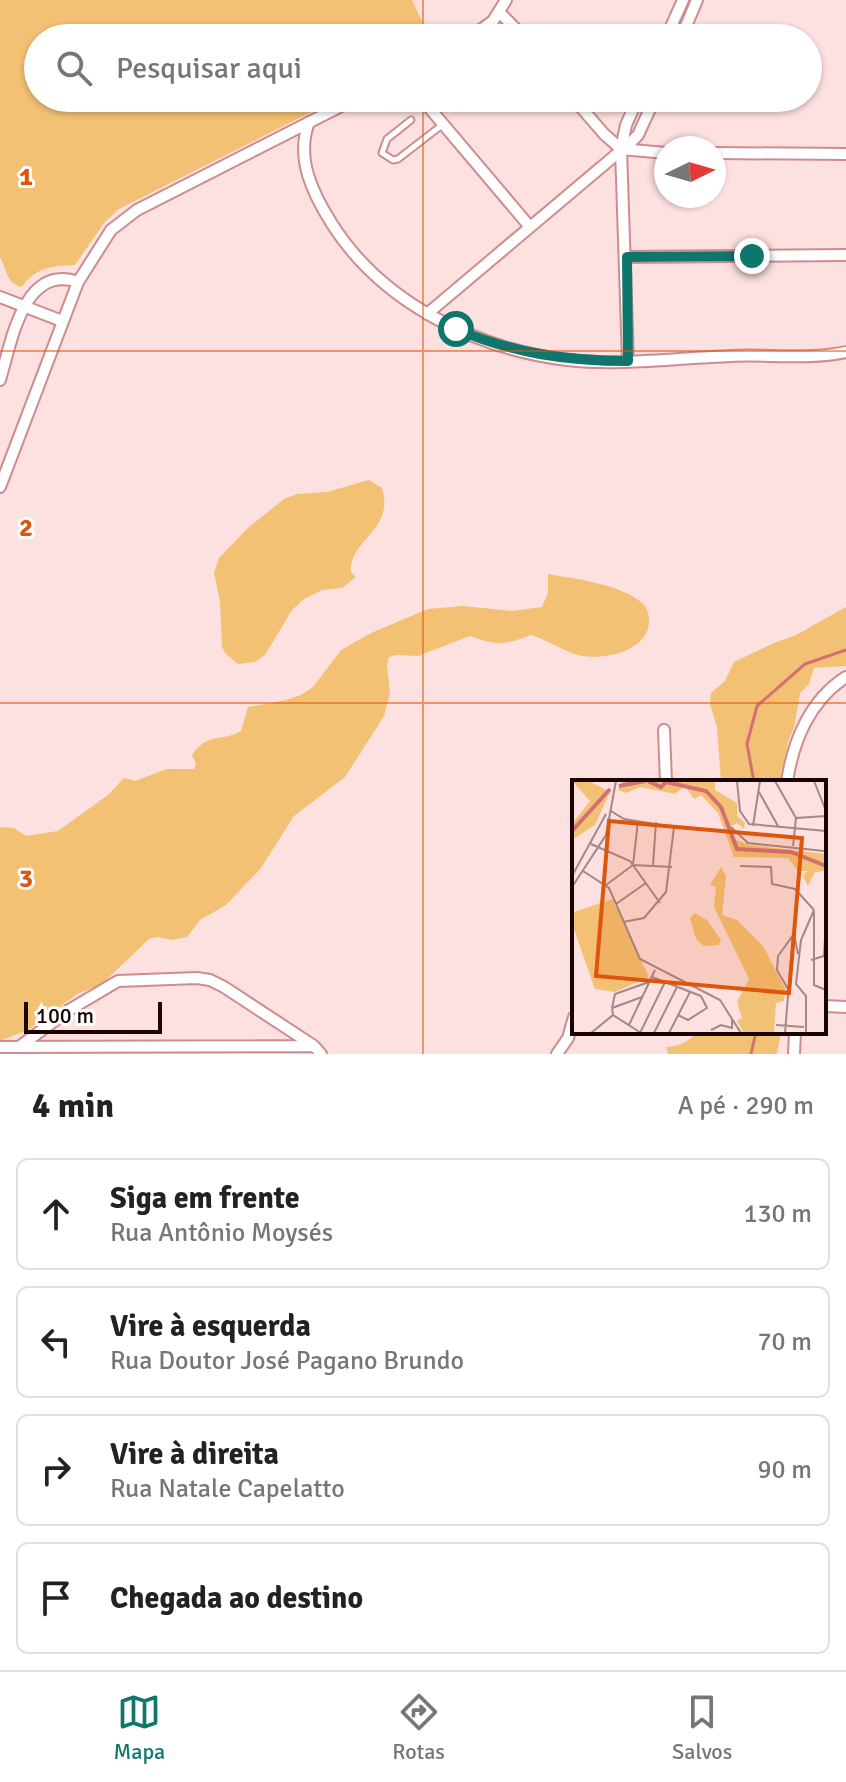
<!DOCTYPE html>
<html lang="pt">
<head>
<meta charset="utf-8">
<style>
	:root { --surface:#fff; --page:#f6f6f6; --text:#222; --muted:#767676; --line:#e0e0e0; --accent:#0f766e }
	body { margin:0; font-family:Signika,sans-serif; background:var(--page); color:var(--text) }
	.compass { position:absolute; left:654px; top:136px; width:72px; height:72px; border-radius:50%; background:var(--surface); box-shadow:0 2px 6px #0004; rotate:85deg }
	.scale { position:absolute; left:24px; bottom:20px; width:138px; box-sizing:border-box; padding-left:8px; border:4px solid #1a0406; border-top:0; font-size:22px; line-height:28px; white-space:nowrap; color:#1a0406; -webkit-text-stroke:6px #fff; paint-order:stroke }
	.stop { position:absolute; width:24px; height:24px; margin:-18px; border:6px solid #0f766e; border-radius:50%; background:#fff }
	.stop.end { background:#0f766e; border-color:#fff; box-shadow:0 2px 8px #0008 }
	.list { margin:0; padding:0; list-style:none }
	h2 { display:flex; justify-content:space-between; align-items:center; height:104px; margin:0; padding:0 32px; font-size:34px }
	h2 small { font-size:26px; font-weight:400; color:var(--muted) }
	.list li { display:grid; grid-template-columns:52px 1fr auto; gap:24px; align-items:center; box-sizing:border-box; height:112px; margin:0 16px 16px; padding:0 16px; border:2px solid var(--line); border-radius:12px }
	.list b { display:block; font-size:30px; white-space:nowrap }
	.list p { margin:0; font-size:26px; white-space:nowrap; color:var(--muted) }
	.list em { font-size:26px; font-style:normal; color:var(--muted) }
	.icon { flex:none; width:44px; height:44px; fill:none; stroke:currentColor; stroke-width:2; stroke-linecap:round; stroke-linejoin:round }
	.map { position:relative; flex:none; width:846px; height:1054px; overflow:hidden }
	.search { position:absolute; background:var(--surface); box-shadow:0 2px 6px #0004; left:24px; right:24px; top:24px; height:88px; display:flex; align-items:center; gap:20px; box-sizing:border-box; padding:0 28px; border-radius:44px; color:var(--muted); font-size:30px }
	.sheet { height:616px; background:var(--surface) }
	nav { display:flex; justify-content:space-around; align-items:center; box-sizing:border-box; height:112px; border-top:2px solid var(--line); background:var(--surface); font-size:22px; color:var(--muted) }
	nav a { display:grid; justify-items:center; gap:4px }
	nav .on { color:var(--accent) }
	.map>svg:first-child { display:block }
</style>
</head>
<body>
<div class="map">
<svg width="846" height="1054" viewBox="0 0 846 1054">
	<rect width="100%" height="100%" fill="#fde0e0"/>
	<path fill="#f3c173" d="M0 0H412L430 38H38V98H339L119 209 104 223 75 265C52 266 36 267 22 287 6 284 7 269 0 257Z
		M369 480 382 488C395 531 349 539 351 572L356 577 342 588 322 590 304 599 292 610 265 655 255 662 238 664 225 653 222 647 220 601 214 573 219 558 249 527 284 499 297 494 327 492Z
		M548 574C575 579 621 584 642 603 646 606 649 613 649 619 651 650 606 660 582 656 566 653 548 640 531 635 505 645 497 646 470 636L418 656 396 655 389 657 387 665 390 693 384 716 345 777 294 816 261 868 226 905 200 920 187 937 172 940 157 937 149 939 102 984 77 994 28 1030 0 1041V827L14 828 26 836 58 831 108 795 124 778 135 781 167 769H194L196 764 192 755C207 732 223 742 241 731L248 707 286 700 301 695 313 687 341 650 371 633 428 609 463 606 512 611 542 607 548 593Z
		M846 607V666L814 668 809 684 800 693 794 728 788 741 785 762 781 771V782H721L717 727 710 704 711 693 725 681 734 662 774 643 796 635Z
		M697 1032H781L777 1054H668L666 1047C676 1047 691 1041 697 1032Z"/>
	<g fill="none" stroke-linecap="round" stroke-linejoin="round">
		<path stroke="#d37076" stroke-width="3" d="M754 782 747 744 757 706 805 664 846 650
			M751 1054 756 1032"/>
		<defs>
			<path id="lane" d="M411 120 387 139 382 153 393 160 398 159 442 125"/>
			<path id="street" d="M499 12 525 38
				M469 38 493 21 506 0
				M666 38 683 0
				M681 38 697 0
				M421 98 530 227
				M573 98 604 134 621 149 666 153
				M309 122C295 158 313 194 332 224 382 303 476 349 567 360 620 366 677 358 731 356 769 354 809 360 846 352
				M714 153 846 154
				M627 257 846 255
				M0 297 62 321
				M427 314 631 142 638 135 655 98
				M628 361 621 149 626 125 638 98
				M0 380C11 344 23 263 78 282
				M0 487 78 282 111 230 137 210 357 98
				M664 730 666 782
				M787 782C793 741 810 700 846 677
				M824 1006 846 1007
				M0 1047 314 1046
				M19 1047 69 1010 118 981 197 978 210 980 224 987 314 1046 321 1054
				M557 1054 568 1038 574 1017
				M794 1054 795 1032"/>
		</defs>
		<use href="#lane" stroke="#cf8c8e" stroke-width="9"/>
		<use href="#street" stroke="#cf8c8e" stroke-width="14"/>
		<use href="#lane" stroke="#fff" stroke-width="5"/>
		<use href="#street" stroke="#fff" stroke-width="10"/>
	</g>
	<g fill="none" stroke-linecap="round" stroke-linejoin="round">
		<path stroke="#0f766e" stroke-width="10" d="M456 329C512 353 567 361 628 361L627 257 752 256"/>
	</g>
	<path fill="none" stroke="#de550c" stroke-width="2" stroke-opacity="0.55" d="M423 0V38M423 98V1054M0 351H846M0 703H846"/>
	<g transform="translate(572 780)">
		<rect width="254" height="254" fill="#fde0e0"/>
		<path d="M0 1H17L38 12 23 45 0 60V44L18 21ZM51 1H143V10L165 23V36L173 43 172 49 165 43 158 47 159 58 178 65 254 74V91L243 92 236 106 231 96 235 91H226L216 78 162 77 146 33 129 15 122 19 113 6 103 14 68 7 54 13 46 10ZM149 87 154 96 150 135 165 140 191 166 213 208 212 221 204 223 202 253H172L165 241 170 238 165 222 177 199 142 127 144 107 138 105ZM40 119 77 197 43 212 23 209 0 144V133ZM122 133 135 140 149 160 147 165 132 166 124 159 118 139Z" fill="#f3c173"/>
		<path fill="none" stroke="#d37076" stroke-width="4" d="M76 1 89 7 94 2 134 11 149 27 165 69 219 72 254 86M47 6 73 1M0 51 38 9"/>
		<path fill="none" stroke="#a28889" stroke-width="2" d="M165 1 168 31 177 44 254 51M203 1 224 38 221 66M242 1 254 31M187 12 206 46M39 31 52 39 102 47 94 112 72 138 51 142M224 38 254 36M181 46 188 1M159 47 176 63 252 71M19 64 58 81 88 123M61 85 100 87M81 85 84 42M168 86 199 87 200 104 223 109 242 130M11 91 37 108 68 179 148 220 169 253M0 96 34 34M34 105 61 85 66 41M0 107 34 55 44 1M44 124 74 103M242 131V205L254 210M239 180 252 176 254 141M80 197 129 216M216 209 205 190 206 176 222 154 226 174M40 228 43 214 77 202M40 228 41 235 69 253M40 228 70 217M106 235 116 240 135 228 129 216M57 245 83 190M204 245 232 247M139 250 149 245 160 248V239M19 253 41 235M68 253 93 202M82 253 105 207M97 253 118 212M213 253 221 155M234 253V216L224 204 229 160 242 130"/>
		<path fill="#de550c" fill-opacity="0.15" stroke="#de550c" stroke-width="4" d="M37 41 230 58 217 213 24 196Z"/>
		<rect width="254" height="254" fill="none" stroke="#1a0406" stroke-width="4"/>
	</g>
	<g font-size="26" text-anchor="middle" font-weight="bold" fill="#de550c" stroke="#fff" stroke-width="6" stroke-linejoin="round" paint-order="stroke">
		<text x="26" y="185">1</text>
		<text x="26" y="536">2</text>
		<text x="26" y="887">3</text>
	</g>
</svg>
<svg class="compass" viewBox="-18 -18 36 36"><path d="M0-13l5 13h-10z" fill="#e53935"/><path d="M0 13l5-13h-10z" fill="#767676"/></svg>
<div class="scale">100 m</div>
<div class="stop" style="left:456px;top:329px"></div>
<div class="stop end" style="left:752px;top:256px"></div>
<div class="search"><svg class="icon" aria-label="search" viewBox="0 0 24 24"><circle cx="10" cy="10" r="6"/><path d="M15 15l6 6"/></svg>Pesquisar aqui</div>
</div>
<section class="sheet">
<h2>4 min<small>A pé · 290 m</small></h2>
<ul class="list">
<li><svg class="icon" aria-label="ahead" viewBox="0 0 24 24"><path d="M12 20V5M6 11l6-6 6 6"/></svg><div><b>Siga em frente</b><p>Rua Antônio Moysés</p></div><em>130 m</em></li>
<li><svg class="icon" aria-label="left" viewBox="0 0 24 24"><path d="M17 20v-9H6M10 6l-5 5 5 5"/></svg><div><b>Vire à esquerda</b><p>Rua Doutor José Pagano Brundo</p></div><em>70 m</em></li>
<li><svg class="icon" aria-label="right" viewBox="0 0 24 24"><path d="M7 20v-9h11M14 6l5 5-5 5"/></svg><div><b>Vire à direita</b><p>Rua Natale Capelatto</p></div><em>90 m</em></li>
<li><svg class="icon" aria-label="arrive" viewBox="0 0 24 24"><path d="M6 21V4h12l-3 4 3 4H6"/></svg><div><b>Chegada ao destino</b></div></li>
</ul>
</section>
<nav>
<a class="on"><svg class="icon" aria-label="map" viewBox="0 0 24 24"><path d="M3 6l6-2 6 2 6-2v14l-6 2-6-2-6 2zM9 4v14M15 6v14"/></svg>Mapa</a>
<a><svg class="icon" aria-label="directions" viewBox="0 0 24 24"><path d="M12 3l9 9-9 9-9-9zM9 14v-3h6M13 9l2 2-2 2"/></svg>Rotas</a>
<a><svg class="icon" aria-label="saved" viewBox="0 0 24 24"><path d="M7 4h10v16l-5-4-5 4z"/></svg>Salvos</a>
</nav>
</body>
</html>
